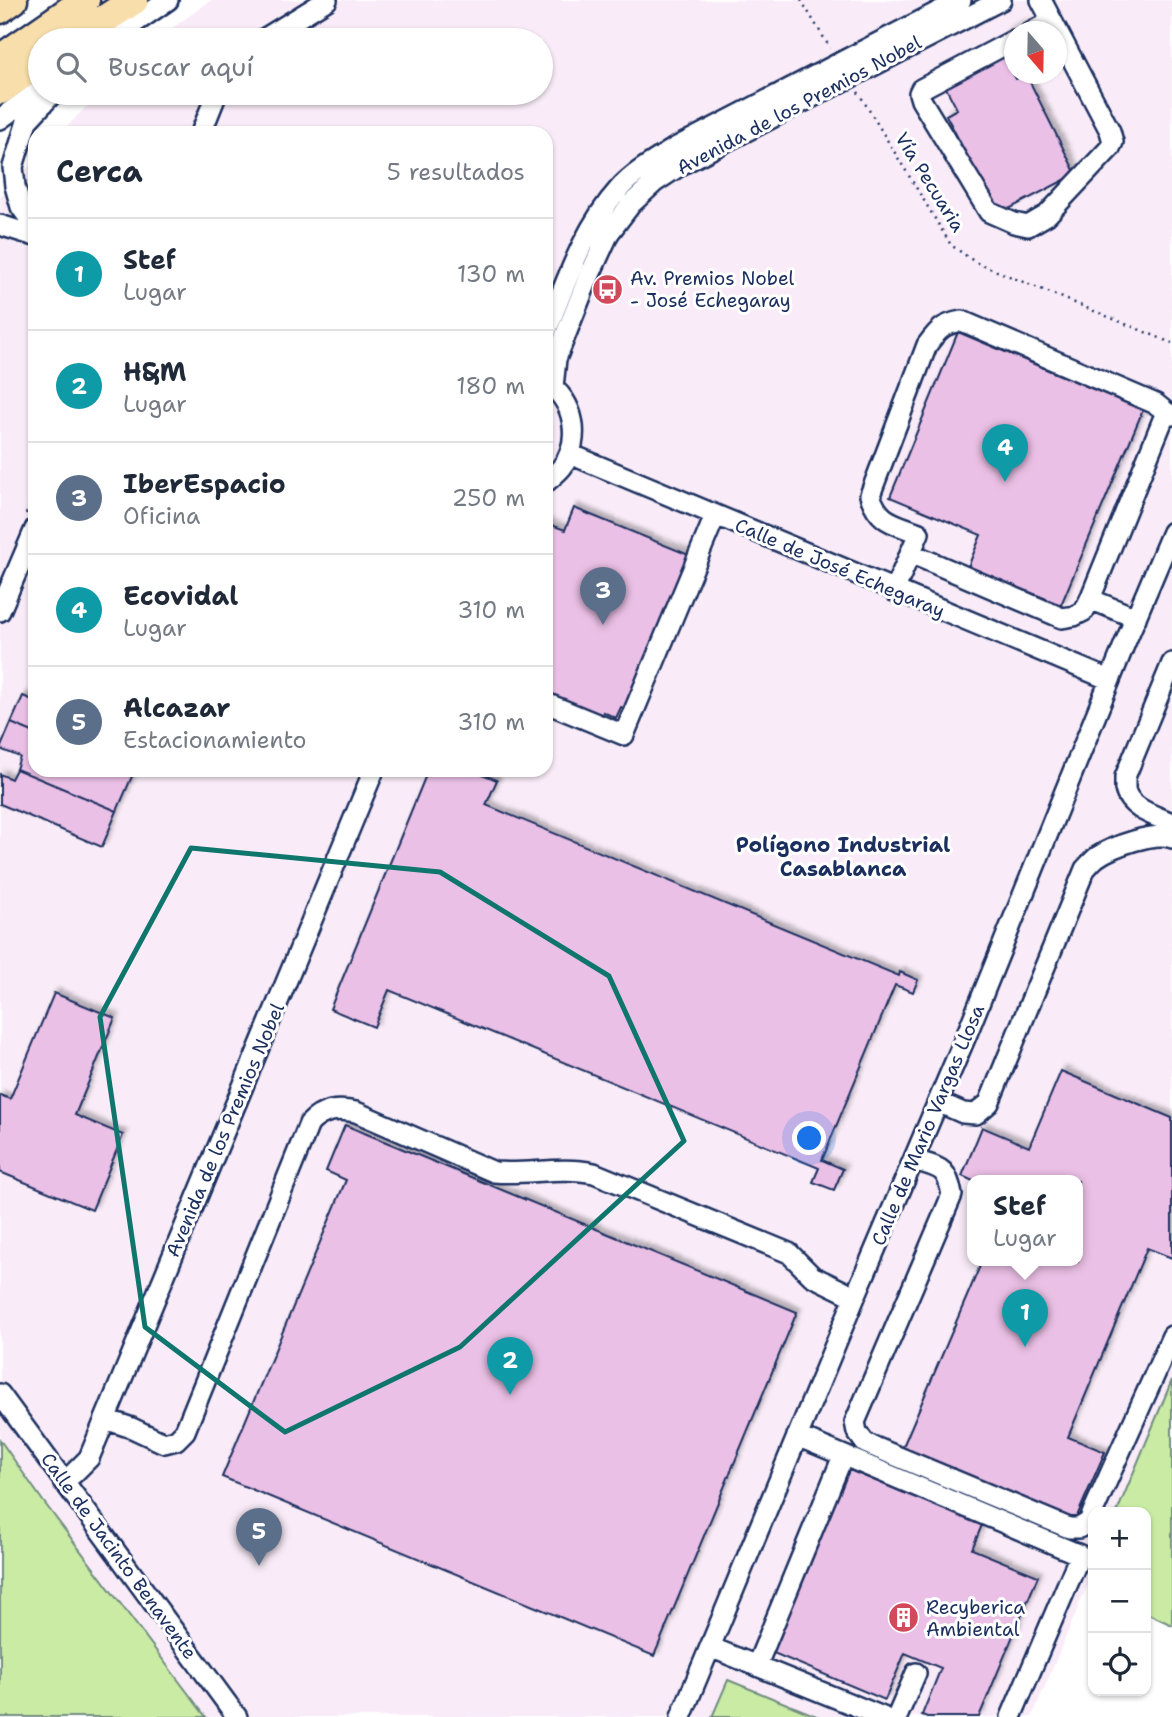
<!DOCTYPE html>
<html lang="es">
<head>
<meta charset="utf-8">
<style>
	:root { --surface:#fff; --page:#f2f2f3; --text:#1f2937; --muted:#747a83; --line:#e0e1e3; --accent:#d1495b }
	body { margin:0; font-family:"Shantell Sans",sans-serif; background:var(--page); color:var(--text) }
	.controls { position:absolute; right:21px; bottom:21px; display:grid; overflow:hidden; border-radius:14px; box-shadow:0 2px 5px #0004 }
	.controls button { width:63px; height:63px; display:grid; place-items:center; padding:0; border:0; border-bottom:2px solid var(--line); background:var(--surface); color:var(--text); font:35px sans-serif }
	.compass { position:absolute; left:1004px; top:21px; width:63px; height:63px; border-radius:50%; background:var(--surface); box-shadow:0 2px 5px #0004; rotate:160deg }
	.you { position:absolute; left:810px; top:1139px; width:24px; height:24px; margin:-18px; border:5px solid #fff; border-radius:50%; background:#1a73e8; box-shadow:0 0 0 10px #1a73e833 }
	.badge { display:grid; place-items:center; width:46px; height:46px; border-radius:50%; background:var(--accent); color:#fff; font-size:23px; font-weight:700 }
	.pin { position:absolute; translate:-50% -58px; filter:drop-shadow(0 2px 4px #0008) }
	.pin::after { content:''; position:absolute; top:37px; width:24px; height:21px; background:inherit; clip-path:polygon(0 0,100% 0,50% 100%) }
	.popup { position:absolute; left:967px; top:1175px; width:116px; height:91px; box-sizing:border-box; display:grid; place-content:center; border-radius:14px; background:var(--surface); filter:drop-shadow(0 2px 5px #0005); font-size:23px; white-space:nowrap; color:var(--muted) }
	.popup b { font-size:26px; color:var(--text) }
	.popup::after { content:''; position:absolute; left:50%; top:100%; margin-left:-14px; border:14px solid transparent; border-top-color:var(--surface) }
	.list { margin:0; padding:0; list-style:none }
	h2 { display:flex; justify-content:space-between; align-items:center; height:91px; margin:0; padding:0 28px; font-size:30px }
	h2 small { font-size:23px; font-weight:400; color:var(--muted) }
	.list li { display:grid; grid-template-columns:46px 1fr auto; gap:21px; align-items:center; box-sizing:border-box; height:112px; padding:0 28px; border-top:2px solid var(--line) }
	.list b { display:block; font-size:26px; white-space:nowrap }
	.list p { margin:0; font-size:23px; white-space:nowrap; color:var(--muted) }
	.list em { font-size:23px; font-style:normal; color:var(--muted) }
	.icon { flex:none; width:38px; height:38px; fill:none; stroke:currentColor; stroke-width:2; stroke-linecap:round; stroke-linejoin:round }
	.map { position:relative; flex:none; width:1172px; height:1717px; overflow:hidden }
	.search { position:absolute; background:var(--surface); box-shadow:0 2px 5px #0004; left:28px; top:28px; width:525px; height:77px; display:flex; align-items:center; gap:18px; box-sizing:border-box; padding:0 24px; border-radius:38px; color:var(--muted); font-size:26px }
	.panel { position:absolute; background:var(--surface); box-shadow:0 2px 5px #0004; left:28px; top:126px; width:525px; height:651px; border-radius:21px }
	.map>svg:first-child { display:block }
</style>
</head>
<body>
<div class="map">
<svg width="1172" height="1717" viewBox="0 0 1172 1717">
	<defs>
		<filter id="shadow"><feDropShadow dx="4" dy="-4" stdDeviation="2" flood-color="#0004"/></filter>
	</defs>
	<rect width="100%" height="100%" fill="#fff"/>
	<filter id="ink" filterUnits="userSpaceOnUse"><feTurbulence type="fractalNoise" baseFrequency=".0143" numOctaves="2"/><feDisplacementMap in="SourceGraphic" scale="14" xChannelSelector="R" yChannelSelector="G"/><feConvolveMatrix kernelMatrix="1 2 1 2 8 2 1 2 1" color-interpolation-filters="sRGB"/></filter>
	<g filter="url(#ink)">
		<path fill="#f9ecf8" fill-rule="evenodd" d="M211 0H1172V1380L1117 1512H1093V1572L1032 1717H819L728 1680 712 1717H206L43 1501 0 1440V197L35 160V770H546V133H61L99 93H541V40H156ZM1014 32H1056V74H1014ZM972 1181H1078V1261H972Z"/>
		<path fill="#c9eba4" stroke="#728d81" stroke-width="2" d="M1172 1380V1625L1146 1613V1512H1117Z
			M0 1440 43 1501 206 1717H0Z
			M728 1680 819 1717H712Z"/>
		<path fill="#ebc0e6" stroke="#1b2f5e" stroke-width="2" filter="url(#shadow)" d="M1005 56 1016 79 1026 74 1076 174 1007 210 992 204 946 115 957 109 945 86Z
			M958 332 1143 410 1061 605 968 567 981 535 890 497Z
			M574 508 689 555 625 709 621 707 616 718 603 712 601 718 546 696V523L565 530Z
			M23 696 35 701V733L11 723Z
			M11 723 35 733V770H124L133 774 117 811 16 769 20 757 0 749Z
			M16 769 117 811 102 847 0 804V774L11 779Z
			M428 770H472L497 780 486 805 899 976 900 972 918 980 913 992 895 985 822 1160 843 1169 834 1190 813 1182 819 1168 389 990 374 1027 330 1009Z
			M428 770H472L497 780 486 805 899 976 900 972 918 980 913 992 895 985 822 1160 843 1169 834 1190 813 1182 819 1168 389 990 374 1027 330 1009Z
			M54 993 115 1018 75 1115 123 1135 92 1210 0 1172V1095L10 1099Z
			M1061 1071 1172 1118V1258L1147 1248 1068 1437 1105 1452 1075 1521 902 1449 982 1261H1078V1181H973L962 1176 982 1127 1029 1147Z
			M345 1125 797 1312 654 1656 222 1477 346 1180 326 1171Z
			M847 1469 982 1525 972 1549 1038 1576 979 1717H927L922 1715 941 1668 905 1653 885 1700 771 1652Z"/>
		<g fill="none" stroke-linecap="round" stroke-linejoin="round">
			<defs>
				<path id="minor" d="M1031 32 1052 21
					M110 40 168 0
					M262 40 327 0
					M1014 40 921 89 919 93 921 100 989 212 1014 223 1028 226 1047 215 1110 148 1113 142 1110 131 1041 0
					M0 119 40 90
					M201 133 217 93
					M0 225 35 236
					M35 226 21 207 15 186 13 167 27 121 53 93
					M546 332C566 283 583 229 619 189 634 172 656 160 675 148L961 0
					M546 383C575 400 582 440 562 467 558 472 552 477 546 482
					M553 387 556 359 587 281 609 233 631 204 655 182 684 163 1001 0
					M570 454 1110 680
					M910 553 1062 618 1074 616 1084 611 1090 599
					M894 591 919 533C894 523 879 523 870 495L927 345C938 330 943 324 962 321L1156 404 1166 412
					M0 611 35 529
					M1136 618 1090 599 1166 412 1172 415
					M1172 663 1125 777C1125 777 1125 788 1125 789 1129 809 1156 816 1172 823
					M546 703 624 735 715 516
					M938 1102 963 1113 976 1114 989 1103 1085 869C1089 865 1093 860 1097 857 1113 846 1155 831 1172 838
					M914 1160C939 1168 947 1166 952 1195L855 1422 857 1432 865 1443 1069 1528H1079L1089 1522 1093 1512
					M0 1394 237 1717
					M105 1419 132 1428 164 1443 176 1440 185 1431 309 1124C322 1110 337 1108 356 1112L494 1172C527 1175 561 1166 594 1173L789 1253 812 1276 855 1297
					M797 1436 1080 1555 1011 1717
					M63 1481 73 1474 89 1458 374 770
					M1093 1512 1172 1336
					M710 1647 883 1717
					M757 1665 843 1456
					M681 1717 855 1297 966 1036 1125 643 1172 532
					M897 1717 916 1673"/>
				<path id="highway" d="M0 9 13 0
					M73 40 134 0
					M0 59 85 0
					M0 90 40 62"/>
			</defs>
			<use href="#minor" stroke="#1b2f5e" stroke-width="24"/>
			<use href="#highway" stroke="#1b2f5e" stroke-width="33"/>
			<path stroke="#1b2f5e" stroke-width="2.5" stroke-dasharray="2 5" stroke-linecap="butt" d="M801 0 830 48
				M858 92 951 245 975 262 1172 343
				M26 514 35 492"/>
			<use href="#minor" stroke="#fff" stroke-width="19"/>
			<use href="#highway" stroke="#f8deab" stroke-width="28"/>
		</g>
	</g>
	<path fill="none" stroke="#0f766e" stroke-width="5" stroke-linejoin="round" d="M191 848 440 872 609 976 684 1141 460 1347 285 1432 145 1327 100 1017Z"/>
	<defs>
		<symbol id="bus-disc" viewBox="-11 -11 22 22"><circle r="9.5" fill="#d1495b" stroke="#fff"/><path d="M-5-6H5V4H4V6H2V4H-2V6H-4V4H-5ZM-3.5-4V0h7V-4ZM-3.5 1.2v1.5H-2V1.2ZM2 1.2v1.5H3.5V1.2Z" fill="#fff"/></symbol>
		<symbol id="building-disc" viewBox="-11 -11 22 22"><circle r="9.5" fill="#d1495b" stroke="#fff"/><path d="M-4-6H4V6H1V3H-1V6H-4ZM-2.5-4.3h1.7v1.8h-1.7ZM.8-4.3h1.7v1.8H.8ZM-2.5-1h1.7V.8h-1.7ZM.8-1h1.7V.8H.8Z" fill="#fff"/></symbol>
	</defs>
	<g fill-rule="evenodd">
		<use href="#bus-disc" x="590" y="272" width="35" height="35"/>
		<use href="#building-disc" x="886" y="1600" width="35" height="35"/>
	</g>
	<g text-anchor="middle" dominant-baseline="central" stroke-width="6" stroke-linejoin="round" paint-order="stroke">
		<g font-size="19" fill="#1b2f5e" stroke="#fff">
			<text transform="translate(799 105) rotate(-28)">Avenida de los Premios Nobel</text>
			<text transform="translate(930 182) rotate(58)">Vía Pecuaria</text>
			<text transform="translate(840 568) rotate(23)">Calle de José Echegaray</text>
			<text transform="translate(928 1125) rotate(-67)">Calle de Mario Vargas Llosa</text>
			<text transform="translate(225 1130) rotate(-67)">Avenida de los Premios Nobel</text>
			<text transform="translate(119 1556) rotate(54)">Calle de Jacinto Benavente</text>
		</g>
		<g font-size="19" fill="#1b2f5e" stroke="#fff" text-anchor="start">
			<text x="630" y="278">Av. Premios Nobel<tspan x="630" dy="22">- José Echegaray</tspan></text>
			<text x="926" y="1607">Recyberica<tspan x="926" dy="22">Ambiental</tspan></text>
		</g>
		<g font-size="21" font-weight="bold" fill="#1b2f5e" stroke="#fff">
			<text x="843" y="845">Polígono Industrial<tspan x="843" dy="24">Casablanca</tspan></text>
		</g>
	</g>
</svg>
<div class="controls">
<button>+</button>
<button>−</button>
<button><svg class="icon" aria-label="locate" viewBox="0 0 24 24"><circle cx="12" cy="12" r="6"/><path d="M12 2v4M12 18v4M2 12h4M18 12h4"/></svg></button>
</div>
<svg class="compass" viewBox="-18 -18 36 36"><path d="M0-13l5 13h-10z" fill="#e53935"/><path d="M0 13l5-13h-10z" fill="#747a83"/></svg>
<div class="you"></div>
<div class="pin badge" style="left:1025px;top:1347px;background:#0f9aa8">1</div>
<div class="popup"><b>Stef</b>Lugar</div>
<div class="pin badge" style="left:510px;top:1395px;background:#0f9aa8">2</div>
<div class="pin badge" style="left:603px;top:625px;background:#5c6f8a">3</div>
<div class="pin badge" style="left:1005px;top:482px;background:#0f9aa8">4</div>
<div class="pin badge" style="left:259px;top:1566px;background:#5c6f8a">5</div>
<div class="search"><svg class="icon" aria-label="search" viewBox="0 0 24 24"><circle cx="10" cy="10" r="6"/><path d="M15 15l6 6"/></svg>Buscar aquí</div>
<section class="panel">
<h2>Cerca<small>5 resultados</small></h2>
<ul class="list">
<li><span class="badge" style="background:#0f9aa8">1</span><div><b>Stef</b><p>Lugar</p></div><em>130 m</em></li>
<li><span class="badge" style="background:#0f9aa8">2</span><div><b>H&amp;M</b><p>Lugar</p></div><em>180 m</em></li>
<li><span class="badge" style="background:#5c6f8a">3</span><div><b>IberEspacio</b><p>Oficina</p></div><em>250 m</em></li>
<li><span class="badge" style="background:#0f9aa8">4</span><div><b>Ecovidal</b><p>Lugar</p></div><em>310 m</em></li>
<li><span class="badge" style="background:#5c6f8a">5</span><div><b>Alcazar</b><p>Estacionamiento</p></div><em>310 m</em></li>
</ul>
</section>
</div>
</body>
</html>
